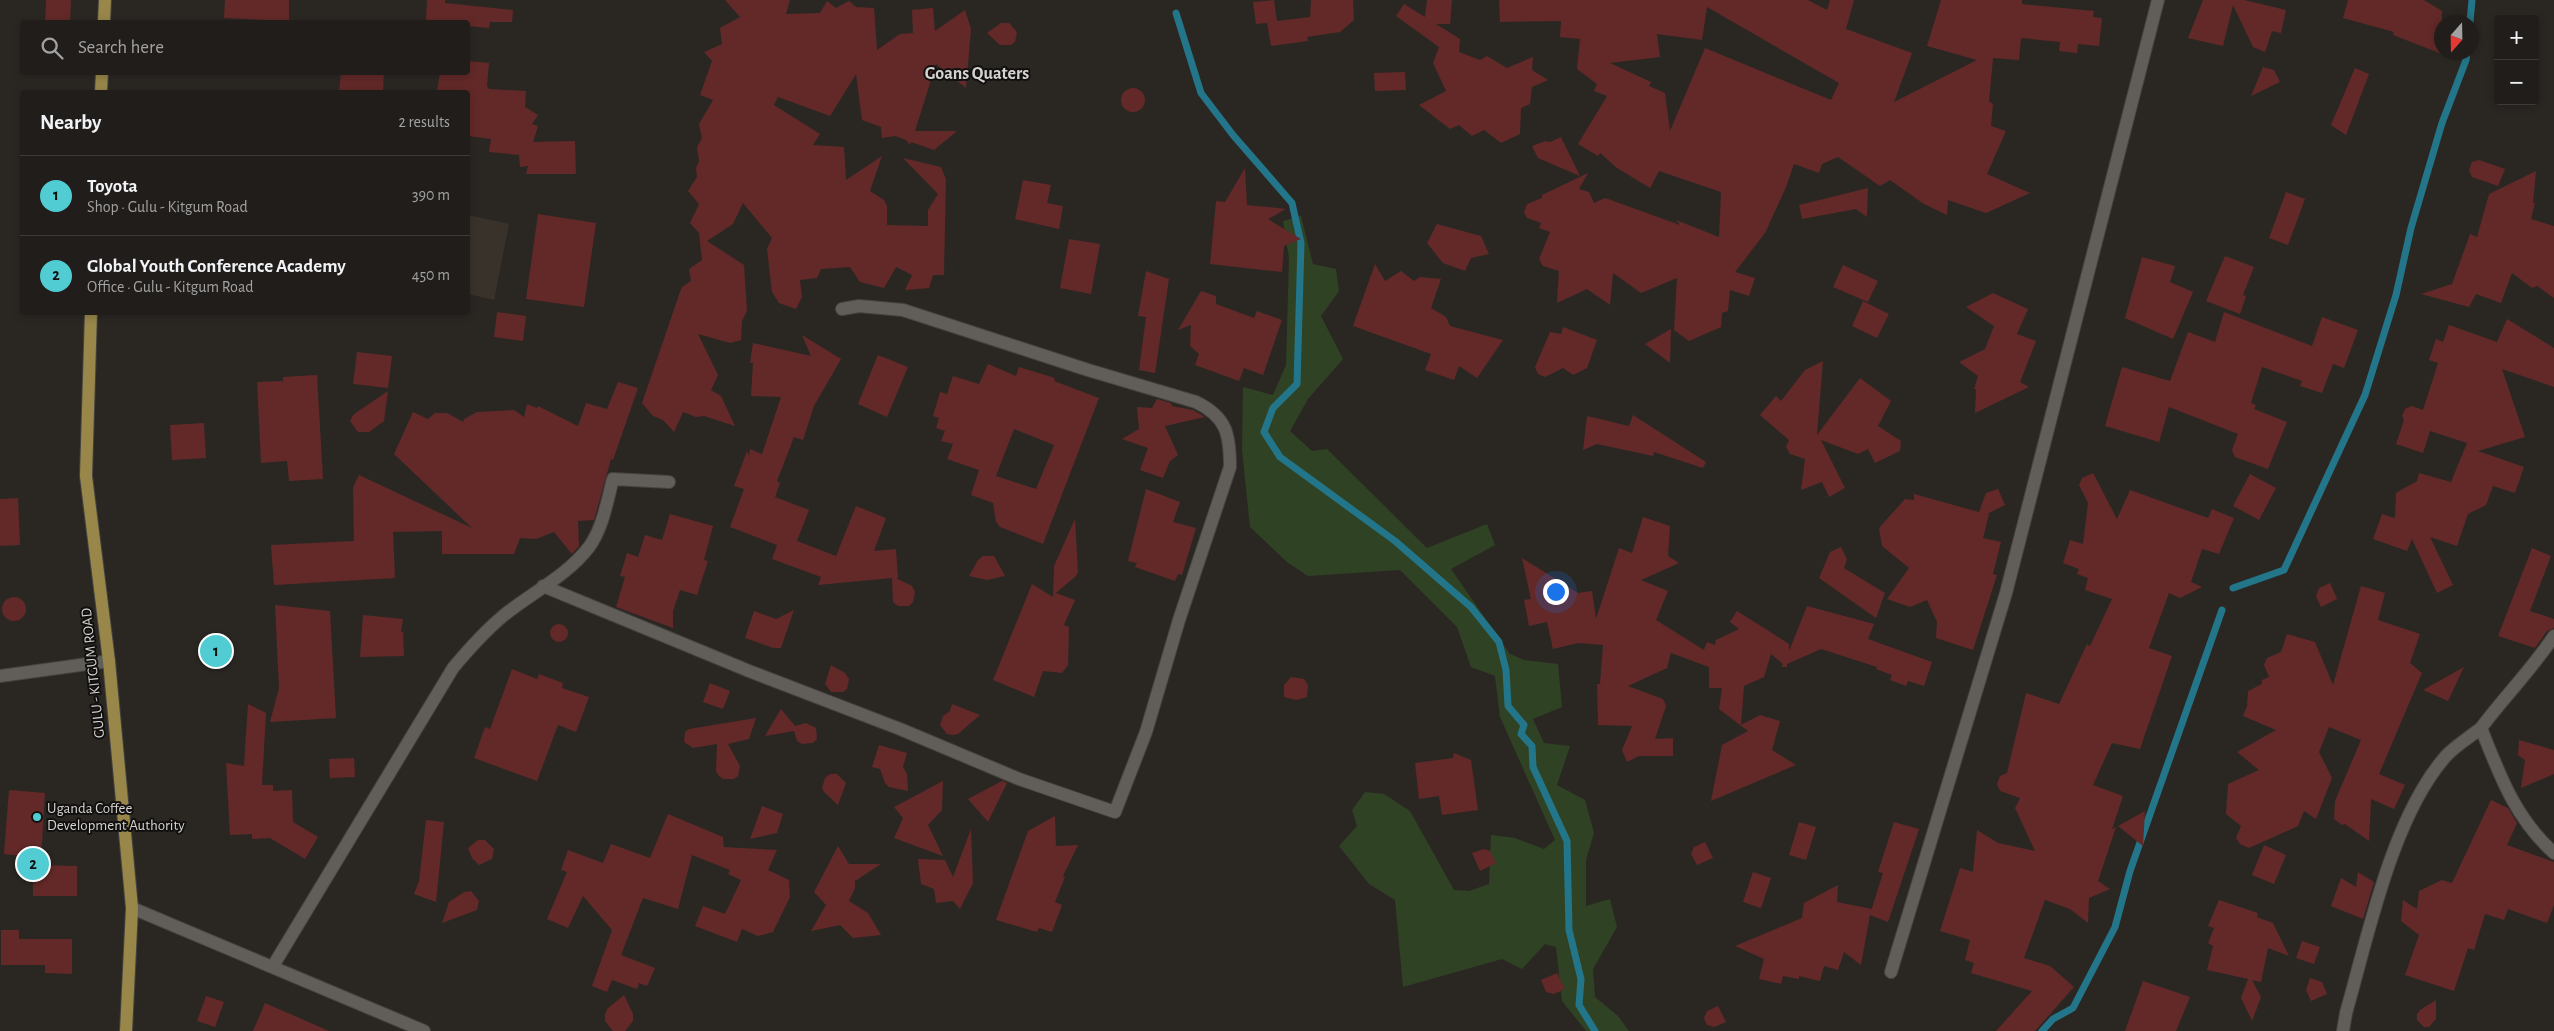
<!DOCTYPE html>
<html lang="en">
<head>
<meta charset="utf-8">
<style>
	:root { --surface:#201d1a; --page:#282623; --text:#f1f3f6; --muted:#a2a2a2; --line:#3d3b39; --accent:#51ccd2 }
	body { margin:0; font-family:"Alegreya Sans",sans-serif; background:var(--page); color:var(--text) }
	.controls { position:absolute; right:15px; top:15px; display:grid; overflow:hidden; border-radius:5px; box-shadow:0 2px 8px #0003 }
	.controls button { width:45px; height:45px; display:grid; place-items:center; padding:0; border:0; border-bottom:1px solid var(--line); background:var(--surface); color:var(--text); font:25px sans-serif }
	.compass { position:absolute; left:2434px; top:15px; width:45px; height:45px; border-radius:50%; background:var(--surface); box-shadow:0 2px 8px #0003; rotate:200deg }
	.you { position:absolute; left:1555px; top:591px; width:18px; height:18px; margin:-12px; border:4px solid #fff; border-radius:50%; background:#1a73e8; box-shadow:0 0 0 8px #1a73e833 }
	.badge { display:grid; place-items:center; width:32px; height:32px; border-radius:50%; background:var(--accent); color:#111; font-size:16px; font-weight:700 }
	.pin { position:absolute; translate:-50% -50%; border:2px solid #fff; box-shadow:0 1px 5px #0006 }
	.list { margin:0; padding:0; list-style:none }
	h2 { display:flex; justify-content:space-between; align-items:center; height:65px; margin:0; padding:0 20px; font-size:21px }
	h2 small { font-size:16px; font-weight:400; color:var(--muted) }
	.list li { display:grid; grid-template-columns:32px 1fr auto; gap:15px; align-items:center; box-sizing:border-box; height:80px; padding:0 20px; border-top:1px solid var(--line) }
	.list b { display:block; font-size:19px; white-space:nowrap }
	.list p { margin:0; font-size:16px; white-space:nowrap; color:var(--muted) }
	.list em { font-size:16px; font-style:normal; color:var(--muted) }
	.icon { flex:none; width:28px; height:28px; fill:none; stroke:currentColor; stroke-width:2; stroke-linecap:round; stroke-linejoin:round }
	.map { position:relative; flex:none; width:2554px; height:1031px; overflow:hidden }
	.search { position:absolute; background:var(--surface); box-shadow:0 2px 8px #0003; left:20px; top:20px; width:450px; height:55px; display:flex; align-items:center; gap:12px; box-sizing:border-box; padding:0 18px; border-radius:5px; color:var(--muted); font-size:19px }
	.panel { position:absolute; background:var(--surface); box-shadow:0 2px 8px #0003; left:20px; top:90px; width:450px; height:225px; border-radius:5px }
	.map>svg:first-child { display:block }
</style>
</head>
<body>
<div class="map">
<svg width="2554" height="1031" viewBox="0 0 2554 1031">
	<rect width="100%" height="100%" fill="#2a2723"/>
	<path fill="#39322a" d="M468 215 509 224 494 300 468 294Z"/>
	<path fill="#2f4224" d="M1301 216 1313 264 1336 269 1339 291 1321 316 1343 359 1308 399 1290 431 1312 451 1327 449 1427 548 1487 524 1495 545 1451 569 1510 654 1524 660 1558 664 1562 707 1533 719 1544 743 1570 746 1557 785 1585 800 1594 833 1586 860V906L1610 899 1617 927 1593 969 1595 997 1618 1016 1629 1031H1586L1562 1001 1556 947 1545 944 1522 969 1502 959 1403 987 1395 900 1369 884 1339 846 1357 826 1352 810 1365 792 1384 794 1410 811 1454 890 1469 891 1489 884 1491 835 1515 838 1544 849 1555 840 1500 717 1495 676 1471 667 1457 627 1400 570 1308 576 1287 562 1250 527 1242 450 1243 387 1273 395 1286 365 1289 258 1283 221Z"/>
	<g fill="none" stroke-linecap="round" stroke-linejoin="round">
		<path stroke="#23768a" stroke-width="7" d="M1176 13 1201 93 1233 135 1292 203 1301 243 1297 384 1273 408 1264 432 1280 457 1395 541 1471 607 1499 642 1506 670 1508 706 1524 725 1521 734 1532 746 1533 767 1567 841 1569 930 1581 979 1579 1005 1595 1031
			M2470 22 2472 0
			M2233 588 2284 570 2365 395 2396 295 2411 228 2442 123 2466 60 2467 52
			M2042 1031 2053 1019 2073 1008 2115 927 2130 871 2222 610"/>
	</g>
	<path fill="#622928" fill-rule="evenodd" d="M46 0H71L70 22H45Z
		M225 0H289V21L224 18Z
		M427 0H445V3L513 10 512 22H490L489 28 468 26V22H426Z
		M725 0H790L786 14 820 13 827 1 836 8 849 1 856 7 874 8 877 50 900 34 913 33 912 10 933 8 935 31 965 10 971 29 966 88 936 64 915 131H957L934 150 911 142 910 145 906 140 895 136 882 138 881 127 862 120 856 74 830 116 778 97 774 105 820 134 813 145 844 147 846 180 882 156 870 191 884 200 887 206V225L928 226V210L938 194 903 158 941 167 946 179 944 275H933L929 288 905 290 912 275 896 267 884 288 860 282 850 267 821 269 817 278 800 280 802 297 796 309 779 303 772 292 767 249 772 238 743 203 733 224 707 241 744 265 747 311 742 321 741 340 730 343 698 334 718 375 711 390 721 396 735 426 704 416 696 417 683 412 674 432 663 420 653 416 642 403 680 292 682 287 691 281 689 269 702 260 699 233 690 223 699 204 688 191 697 177 696 168 699 161 697 147 702 138 699 124 713 100 700 95 712 61 704 52 722 44 720 28 740 17Z
		M1274 0 1277 21 1310 17 1311 0H1353L1354 20 1340 32 1307 37 1308 41 1271 46 1267 23 1256 24 1253 2Z
		M1427 0H1452L1450 24H1436L1460 39 1459 52 1480 60 1487 56 1507 68 1533 57 1532 70 1548 80 1532 87 1530 104 1521 108 1520 134 1501 143 1484 130 1472 136 1459 125 1450 129 1419 105 1446 91 1433 63 1439 47 1396 16 1404 4 1425 17Z
		M1499 0H1808L1827 10 1830 0H1854L1846 29 1912 53 1894 102 1977 60 1927 46 1941 0H2022V4L2094 11 2093 17 2102 18 2099 46 2078 44 2077 53 2059 51 2060 42 2021 38 2019 60 1993 58 1989 101 1993 104 1991 126 2006 131 1987 174 2030 193 1986 213 1948 200 1947 215 1924 204 1890 180 1880 186 1838 157 1822 164 1819 173 1794 164 1786 187 1765 233 1735 272 1755 278 1749 296 1730 290 1728 311 1722 313 1721 327 1689 341 1674 330 1677 278 1641 293 1613 273 1610 305 1587 289 1557 303 1559 271 1543 266 1539 259 1550 232 1539 228 1541 223 1527 218 1524 212 1527 204 1542 198V195L1588 173 1579 189 1589 192 1594 203 1605 198 1680 225 1676 220 1719 237 1721 192 1659 171 1650 188 1617 168 1600 153 1598 156 1578 144 1607 96 1594 91 1597 84 1577 69 1580 39 1560 37 1561 21 1500 22ZM1707 7 1839 83 1831 100 1705 48 1670 131 1665 93 1649 86 1651 82 1610 63 1660 57 1657 34 1702 40Z
		M2203 0H2244L2286 10 2281 33 2272 31 2265 52 2253 47 2233 5 2223 46 2188 38Z
		M2348 0H2424L2442 11V54L2393 35 2394 32 2343 18Z
		M1001 23H1009L1017 32 1015 42 1011 45H1000L987 33Z
		M468 61 489 63 487 86 489 89 526 91 525 107 538 115 532 124 538 126 533 142 575 141 576 174H526L528 166 520 167 519 155 489 152 491 139 468 136V92H437L440 72H468Z
		M2263 67 2274 70 2280 82 2251 96Z
		M2355 68 2369 74 2346 135 2331 125Z
		M341 72H384L383 92H339Z
		M1405 72 1406 90 1375 91 1374 73Z
		M1121 100a12 12 0 1 1 24 0a12 12 0 1 1-24 0Z
		M1561 137 1580 176 1538 158 1532 146 1545 141 1550 142Z
		M2479 160 2505 169 2498 186 2472 177 2469 170 2472 162Z
		M1245 168 1247 205 1286 209 1268 219 1301 239 1284 246 1282 272 1210 264 1216 201 1225 202Z
		M2536 171 2533 203H2535L2531 219 2554 226V298L2537 286 2532 288 2512 273 2501 303 2476 294 2469 307 2421 294 2452 284 2470 234 2477 237 2489 194Z
		M1023 180 1051 185 1047 203 1063 206 1059 229 1015 219Z
		M1868 188 1867 217 1856 209 1802 219 1799 205Z
		M2286 192 2305 199 2288 245 2269 238Z
		M538 214 596 223 584 307 526 299Z
		M1437 224 1481 236 1489 254 1471 258 1465 271 1443 263 1427 243Z
		M1069 239 1100 244 1091 294 1060 288Z
		M2225 256 2254 267 2243 295 2246 296 2240 314 2206 301Z
		M2142 257 2175 266 2170 282 2193 292 2173 339 2125 318Z
		M1375 264 1385 281 1401 271 1414 281 1420 277 1441 279 1431 308 1446 317 1450 326 1503 340 1477 378 1459 366 1454 380 1425 370 1431 354 1353 326Z
		M1843 265 1878 281 1868 302 1833 287Z
		M1146 271 1169 279 1155 373 1139 370 1146 317 1138 316Z
		M1201 291 1216 296V304L1254 318 1257 311 1282 320 1263 375 1244 368 1239 381 1195 365 1199 354 1190 346 1191 325 1178 330Z
		M1993 293 2028 309 2017 334 2036 341 2020 382 2029 387 1975 413 1976 389H1974L1978 376 1959 362 1985 349 1994 326 1966 307Z
		M1863 301 1889 314 1877 338 1852 326Z
		M497 312 526 316 523 341 494 337Z
		M2224 312 2312 346 2322 317 2358 330 2344 368 2333 364 2322 393 2300 386 2302 381 2262 367 2251 403 2256 405 2254 409 2287 422 2268 469 2235 457 2232 450 2238 434 2169 407 2159 442 2105 426 2122 367 2170 381 2188 332 2215 342Z
		M2507 319 2554 348V387L2502 369 2525 437 2478 451 2524 467 2515 493 2493 486 2486 505 2468 514 2457 546 2430 537 2453 585 2437 593 2412 539 2407 551 2373 539 2382 514 2395 518 2396 493 2417 481 2419 473 2451 482 2467 443 2430 431 2423 453 2396 444 2404 420 2402 416 2405 409 2412 406 2423 410 2438 363 2429 360 2436 339 2443 342 2449 325 2497 342Z
		M1563 327 1597 340 1587 368 1573 375 1563 368 1545 377 1538 374 1535 367 1550 332 1561 334Z
		M1671 329 1670 363 1645 344Z
		M802 335 841 359 814 406 803 440 794 437 777 481 780 483 775 497 809 510 797 541 836 556 856 506 886 518 874 551 896 549 898 578H896L912 586 915 592 913 602 909 606H898L893 602 892 578 818 585 821 577 772 559 777 545 730 527 744 489 734 486 747 451 749 456 750 449 762 454 781 397 751 396 753 363H750L753 343 811 356Z
		M357 352 392 356 388 388 353 384Z
		M878 355 908 367 887 417 858 404Z
		M1823 361 1817 435 1860 378 1891 401 1878 426 1901 441 1900 451 1875 463 1868 449 1858 454 1821 440 1845 488 1829 497 1822 482 1801 490 1805 459 1790 454 1786 447 1789 440 1760 415 1776 396 1781 401 1805 370Z
		M988 364 1016 376 1019 367 1055 378 1054 381 1099 398 1043 544 1000 527 996 522 993 503 971 495 979 470 947 459 953 444 941 441 945 431 936 428 939 418 933 416 940 392 947 394 953 376 979 384ZM1014 429 1054 445 1036 489 996 476Z
		M317 375 323 479 289 481 287 461 261 463 257 382 283 381V377Z
		M618 382 638 388 613 460 611 459 594 520 578 521 579 546 572 554 554 532 536 539 520 538 514 554H442V531L393 532 395 578 274 585 271 545 354 541 353 487 359 475 472 528 394 454 413 412 428 419 435 413H447L463 422 464 419 477 412 514 410 524 417 527 404 537 408 538 406 578 426 586 403 607 409Z
		M388 391 384 421 369 432H358L350 421 354 414Z
		M1157 399 1171 403 1172 406 1193 410 1205 417 1165 426 1178 455 1170 461 1163 478 1140 470 1148 448 1122 439 1139 429 1137 407 1152 408Z
		M1633 415 1706 462 1703 468 1654 452 1653 456 1597 444 1583 450 1587 416 1629 426Z
		M204 423 206 458 172 460 170 425Z
		M2093 473 2117 519 2130 490 2208 518 2212 509 2234 518 2219 554 2202 549 2191 582 2202 587 2180 598 2169 593 2149 648 2172 656 2140 749 2112 743 2093 785 2123 796 2112 829 2116 827 2098 881 2110 889 2089 898 2088 923 2070 909 2045 900 2024 958 2050 966 2074 987 2035 1031H1996L2032 991 1971 973 1974 963 1965 960 1970 940 1940 931 1960 868 1973 872 1977 830 1998 843 2035 851 2015 808 2020 798 2000 791 1997 784 2000 776 2007 773 2026 693 2059 704 2087 644 2090 646 2112 599 2085 590 2088 578 2077 574 2079 569 2063 563 2070 540 2083 544 2088 503 2079 485 2082 478Z
		M2250 474 2276 488 2259 520 2233 506Z
		M1146 489 1180 502 1173 522 1196 528 1182 575 1178 574 1175 581 1135 567 1137 563 1128 561Z
		M1998 489 2005 505 1987 514H1989L1983 538 2001 542 1993 574 1997 575 1973 650 1936 638 1937 622 1927 600 1910 607 1887 599 1909 568 1882 546 1879 528 1905 499 1914 500V494L1979 512 1986 493Z
		M18 498 20 545 0 546V499Z
		M670 514 713 526 704 560 708 561 697 595 680 590 673 611V628L616 607 625 577 620 576 627 553 638 557 645 535 662 540Z
		M1643 517 1670 526 1668 556 1679 563 1641 580 1668 591 1656 620 1704 650 1707 642 1715 645 1716 640 1739 629 1730 622 1737 611 1789 644V651L1807 606 1874 624 1868 639 1932 662 1924 686 1908 681 1906 686 1890 680 1892 675 1876 669 1877 667 1821 649 1787 664V667H1782L1783 664 1771 654 1764 677 1744 686 1741 725 1760 715 1780 721 1772 750 1796 765 1711 801 1722 745 1748 731 1719 709 1722 688H1709V667L1671 653 1667 668 1628 686 1663 699 1666 706 1655 739 1673 738V756H1639L1627 762 1622 750 1632 726 1598 725 1597 684H1600L1603 645 1578 643 1553 649 1547 622 1529 626 1524 600 1531 599 1522 558 1578 593 1592 591 1596 619 1619 548 1632 553Z
		M1075 519 1078 572 1076 576 1056 593 1075 600 1064 625 1069 627 1068 665 1062 673 1043 671 1034 697 993 680 1032 584 1053 597 1054 566Z
		M1841 547 1847 559 1844 568 1885 593 1876 618 1819 578 1830 552Z
		M2532 548 2551 556 2530 611 2554 619V628L2547 631 2535 648 2498 636Z
		M983 556H994L1005 576 987 580 969 576 978 560Z
		M2330 583 2337 599 2321 607 2316 596 2319 588Z
		M2361 586 2385 593 2378 620 2420 634 2410 663 2422 673 2379 774 2405 785 2394 809 2371 799 2369 841 2345 824 2342 825 2334 819 2335 801 2361 740 2329 727 2319 752 2332 778 2316 819 2304 811 2298 826 2249 848 2240 844 2236 838 2241 826 2226 814 2228 784 2259 770 2237 752 2276 730 2243 716 2247 706 2248 691 2262 684V680L2269 677 2264 665 2267 658 2281 652 2287 634 2315 642 2333 685Z
		M2 609a12 12 0 1 1 24 0a12 12 0 1 1-24 0Z
		M275 605 330 611 336 718 270 722 279 688Z
		M794 610 781 648H773L745 638 754 611 776 619Z
		M363 615 403 619 401 632H403L404 656 360 657Z
		M550 633a9 9 0 1 1 18 0a9 9 0 1 1-18 0Z
		M831 665 845 673 849 679 847 689 843 692H831L825 684Z
		M2464 667 2448 701 2423 690Z
		M512 669 537 679 539 674 563 683 562 688 589 697 576 732 558 725 537 781 474 758 485 727 490 729Z
		M1291 677 1304 679 1308 685 1307 697 1296 700 1284 697V685Z
		M710 683 730 691 723 709 703 702Z
		M248 704 266 713 262 785H273V791L292 790 293 822 318 837 305 859 270 838 252 839V834L230 835 226 763 244 766Z
		M952 704 980 715 958 734 953 735 947 734 940 725 943 716 950 711Z
		M781 709 795 726 806 723 816 728 817 739 813 743 802 744 797 741 794 731 765 736Z
		M756 718 749 739 728 744 740 766 738 776 734 779H723L718 775 716 771 717 744 693 748 684 742 685 732 689 729Z
		M2519 740 2554 750V774L2521 788 2525 760 2518 755Z
		M879 745 907 753 903 767 907 774 908 791 889 787 885 783 880 769 872 767Z
		M1454 753 1471 760 1478 810 1442 815 1439 796 1419 799 1415 763 1453 758Z
		M354 758 355 777 330 778 329 759Z
		M830 774H837L846 783 838 805 824 792 822 788 825 778Z
		M943 781 942 810 928 825 943 856 894 838 903 818 894 807Z
		M1002 781 1007 783 988 822 968 799Z
		M9 790 45 793 41 858 4 854Z
		M2491 800 2508 808 2517 823 2507 845 2554 862V905L2547 923 2508 909 2504 920 2485 914 2474 950 2468 948 2454 991 2405 975 2419 935 2401 921 2403 900 2417 909 2419 891 2442 880 2452 883Z
		M762 806 783 814 777 833 750 839Z
		M2145 811 2143 846 2118 826Z
		M668 814 723 837 724 847 777 850 768 870 789 880 790 897 773 932 758 936 742 929 737 942 695 926 703 906 725 914 741 880 728 874 730 870 692 855 678 909 643 898 621 955 655 968 647 986 639 983 637 989 612 980 607 992 592 986 612 930 583 896 568 928 547 919 567 872 561 870 568 850 603 863 611 844 650 858Z
		M1055 816 1056 846 1078 845 1063 876 1065 877 1055 902 1062 905 1052 932 1039 928 1037 932 996 920 1028 831Z
		M426 820 444 822 436 902 414 894 419 881Z
		M1799 822 1816 827 1806 860 1789 855Z
		M1894 822 1919 829 1888 922 1870 915 1861 965 1844 952 1838 970 1824 966 1820 981 1799 976V979L1783 976 1781 984 1759 979 1764 959 1735 946 1802 918 1804 903 1838 885 1837 902 1872 909 1871 911 1883 873 1878 872Z
		M971 829 973 883 960 909 953 901 936 903 934 889 921 884 918 859 945 860 953 877Z
		M478 840H485L494 849 492 859 479 865 472 858 468 848Z
		M1705 842 1713 858 1697 865 1691 854 1694 847Z
		M2264 845 2286 855 2274 884 2252 875Z
		M838 846 849 864H881L855 881V888L849 901 868 913 881 935 853 938 840 925 811 931 826 905 814 892Z
		M1484 849 1490 851 1496 863 1480 871 1472 853Z
		M33 865 77 866V896H33Z
		M1753 872 1771 878 1761 908 1743 902Z
		M2358 872 2374 882 2363 919 2331 906 2341 878 2356 887Z
		M471 891 479 901 477 910 442 923 449 902 464 892Z
		M2219 900 2258 913 2257 917 2273 923 2289 956 2268 948 2261 982 2252 980 2261 997 2252 1021 2241 998 2248 979 2207 970 2213 946 2208 943 2214 928 2208 926Z
		M1 930H19V939H72V974L45 973V965H1Z
		M2302 941 2320 947 2314 964 2296 958Z
		M1557 973 1565 989 1554 994 1546 992 1541 980Z
		M2310 978 2322 982 2327 994 2311 1001 2306 990Z
		M2143 981 2190 997 2176 1031H2125Z
		M624 995 633 1014V1021L625 1031H613L605 1021V1015L607 1009Z
		M206 996 224 1002 215 1027 197 1021Z
		M2436 1000V1019L2429 1027H2424L2417 1020V1014L2420 1010Z
		M265 1003 329 1031H253Z
		M1718 1006 1726 1022 1714 1027 1707 1025 1704 1018 1707 1011Z"/>
	<g fill="none" stroke-linecap="round" stroke-linejoin="round">
		<defs>
			<path id="minor" d="M543 586 749 671 900 729 1019 779 1115 812 1146 732 1179 620 1230 467C1230 435 1227 417 1196 402L1088 370 903 310 859 306 842 309
				M2554 636C2532 669 2505 696 2481 728 2500 776 2515 818 2554 853
				M0 676 109 661
				M132 908 424 1031
				M273 966 453 668C468 650 484 632 503 616 531 593 567 576 589 547 603 528 607 501 613 479L669 482
				M1891 972 2006 593 2158 0
				M2343 1031 2346 1013C2368 936 2392 817 2446 756 2455 746 2470 737 2481 728"/>
			<path id="primary" d="M104 22 105 0
				M101 92 102 72
				M91 312 86 476 109 661 132 908 126 1031"/>
		</defs>
		<use href="#minor" stroke="#454340" stroke-width="14"/>
		<use href="#primary" stroke="#454340" stroke-width="14"/>
		<use href="#minor" stroke="#615e5a" stroke-width="12"/>
		<use href="#primary" stroke="#988749" stroke-width="12"/>
	</g>
	<circle fill="#51ccd2" stroke="#11100e" stroke-width="2" cx="37" cy="817" r="5"/>
	<g text-anchor="middle" dominant-baseline="central" stroke-width="4" stroke-linejoin="round" paint-order="stroke">
		<g font-size="15" fill="#d5d3d1" stroke="#11100e">
			<text transform="translate(93 673) rotate(-96)">GULU - KITGUM ROAD</text>
		</g>
		<g font-size="15" fill="#d5d3d1" stroke="#11100e" text-anchor="start">
			<text x="47" y="808">Uganda Coffee<tspan x="47" dy="17">Development Authority</tspan></text>
		</g>
		<g font-size="18" font-weight="bold" fill="#d5d3d1" stroke="#11100e">
			<text x="977" y="74">Goans Quaters</text>
		</g>
	</g>
</svg>
<div class="controls">
<button>+</button>
<button>−</button>
</div>
<svg class="compass" viewBox="-18 -18 36 36"><path d="M0-13l5 13h-10z" fill="#e53935"/><path d="M0 13l5-13h-10z" fill="#a2a2a2"/></svg>
<div class="you"></div>
<div class="pin badge" style="left:216px;top:651px">1</div>
<div class="pin badge" style="left:33px;top:864px">2</div>
<div class="search"><svg class="icon" aria-label="search" viewBox="0 0 24 24"><circle cx="10" cy="10" r="6"/><path d="M15 15l6 6"/></svg>Search here</div>
<section class="panel">
<h2>Nearby<small>2 results</small></h2>
<ul class="list">
<li><span class="badge">1</span><div><b>Toyota</b><p>Shop · Gulu - Kitgum Road</p></div><em>390 m</em></li>
<li><span class="badge">2</span><div><b>Global Youth Conference Academy</b><p>Office · Gulu - Kitgum Road</p></div><em>450 m</em></li>
</ul>
</section>
</div>
</body>
</html>
